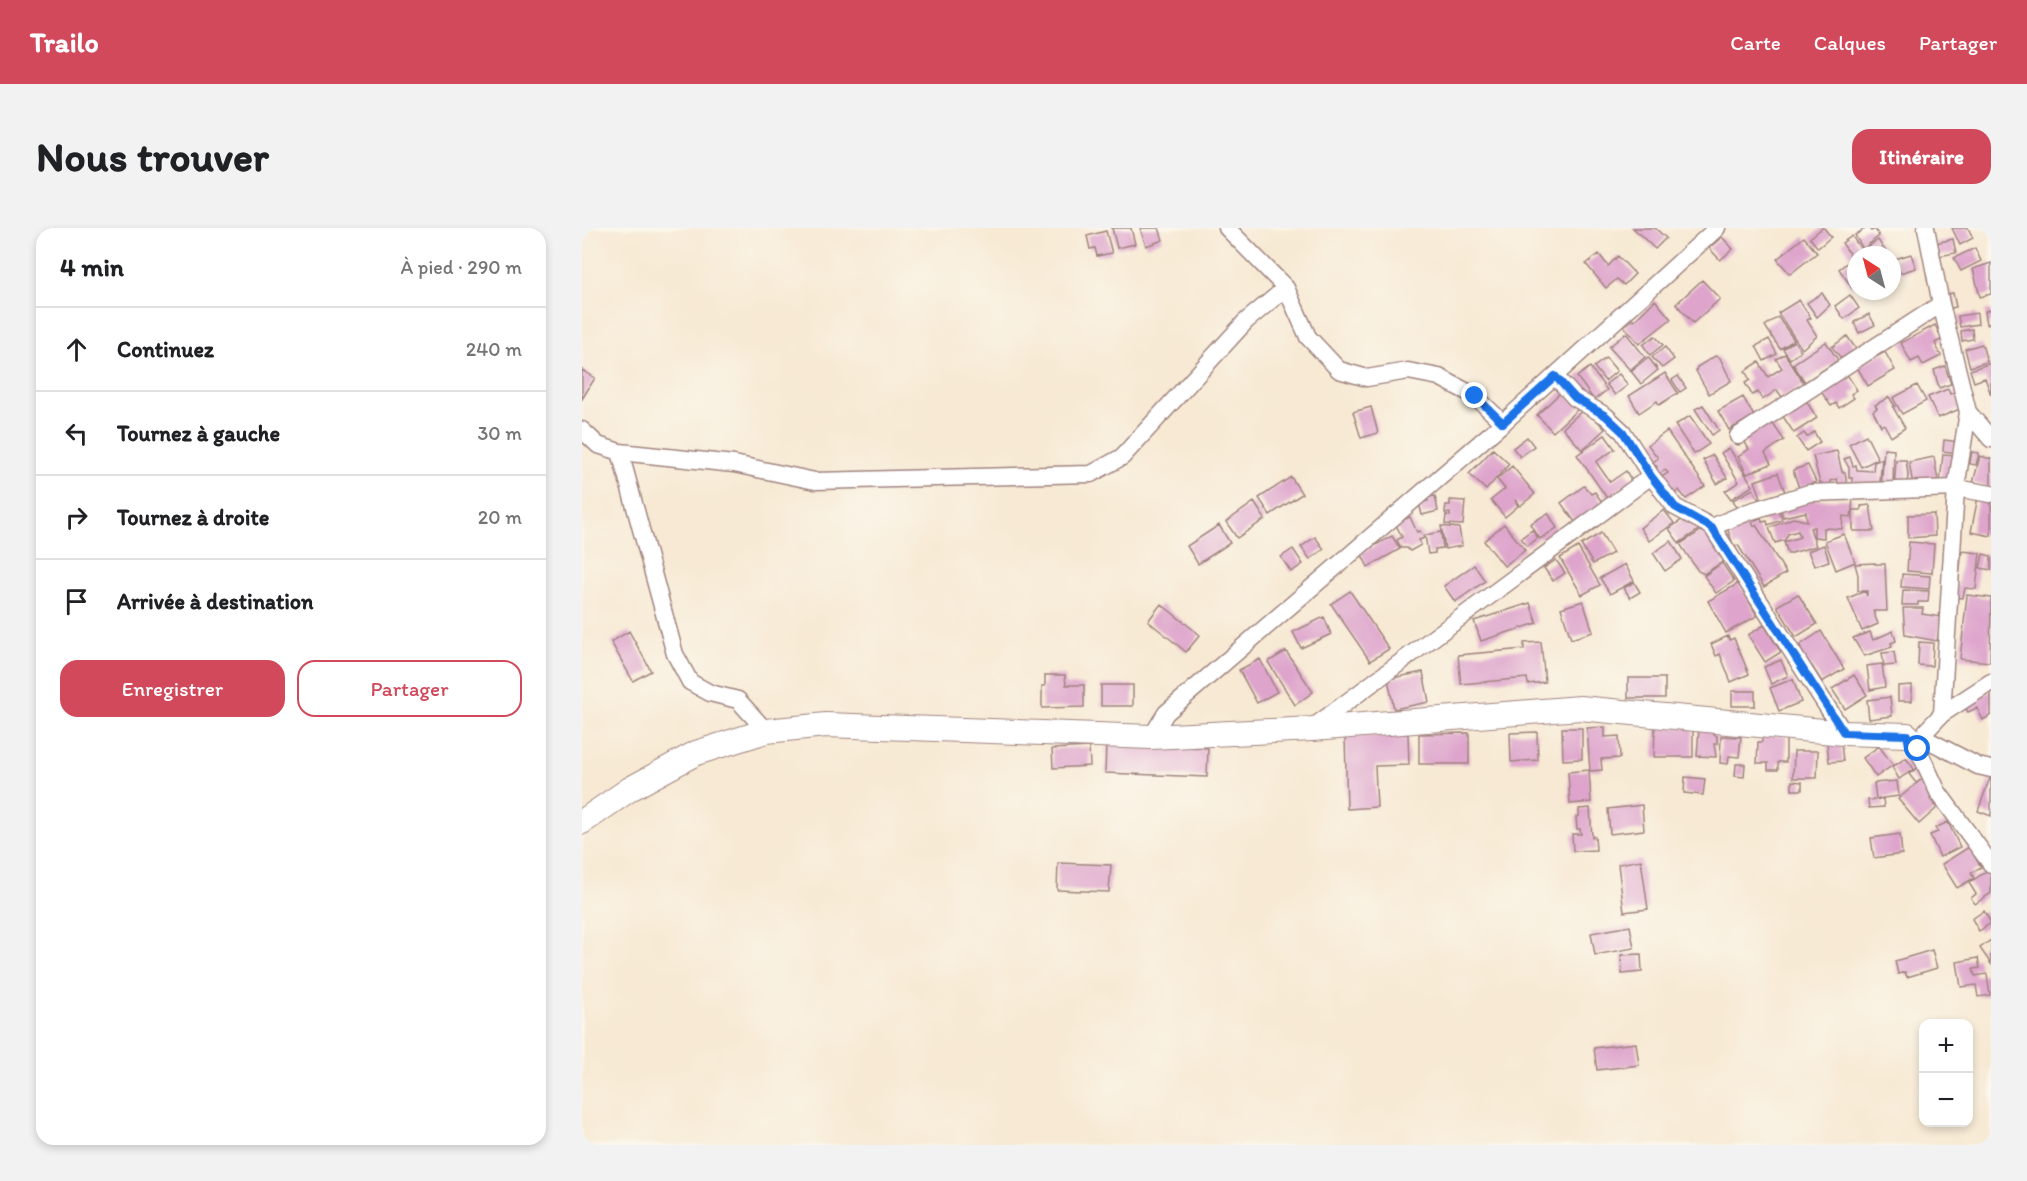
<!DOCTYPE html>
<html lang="fr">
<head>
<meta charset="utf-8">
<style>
	:root { --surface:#fff; --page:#f2f2f2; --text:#202124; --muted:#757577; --line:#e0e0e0; --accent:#d1495b }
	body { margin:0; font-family:Itim,sans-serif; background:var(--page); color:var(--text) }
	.controls { position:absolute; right:18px; bottom:18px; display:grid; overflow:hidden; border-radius:12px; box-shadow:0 3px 9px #0003 }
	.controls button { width:54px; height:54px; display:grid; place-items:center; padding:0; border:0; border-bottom:2px solid var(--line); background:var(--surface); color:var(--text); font:30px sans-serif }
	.compass { position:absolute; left:1265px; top:18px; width:54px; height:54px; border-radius:50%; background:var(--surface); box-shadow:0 3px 9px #0003; rotate:324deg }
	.stop { position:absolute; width:18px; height:18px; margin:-14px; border:4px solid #1a73e8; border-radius:50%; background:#fff }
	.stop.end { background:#1a73e8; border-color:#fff; box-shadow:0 2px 6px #0008 }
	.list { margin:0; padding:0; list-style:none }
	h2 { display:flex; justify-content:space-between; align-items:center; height:78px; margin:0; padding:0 24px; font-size:26px }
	h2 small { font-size:20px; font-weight:400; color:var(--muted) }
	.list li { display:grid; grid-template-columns:39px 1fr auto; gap:18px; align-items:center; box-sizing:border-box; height:84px; padding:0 24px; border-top:2px solid var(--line) }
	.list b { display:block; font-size:22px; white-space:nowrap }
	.list em { font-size:20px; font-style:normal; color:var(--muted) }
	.actions { display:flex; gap:12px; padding:18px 24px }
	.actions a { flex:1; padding:14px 0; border:2px solid var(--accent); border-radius:18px; text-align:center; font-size:21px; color:var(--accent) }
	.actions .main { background:var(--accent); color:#fff }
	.icon { flex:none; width:33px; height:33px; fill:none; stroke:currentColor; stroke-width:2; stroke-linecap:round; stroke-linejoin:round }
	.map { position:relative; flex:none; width:1409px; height:917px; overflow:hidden; border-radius:18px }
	header { display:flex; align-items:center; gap:36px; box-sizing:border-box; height:84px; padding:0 30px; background:var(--accent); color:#fff }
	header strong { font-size:28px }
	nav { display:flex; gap:33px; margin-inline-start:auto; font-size:21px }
	.intro { display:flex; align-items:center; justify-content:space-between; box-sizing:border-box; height:144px; padding:0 36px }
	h1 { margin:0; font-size:42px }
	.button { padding:15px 27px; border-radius:18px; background:var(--accent); color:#fff; font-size:21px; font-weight:700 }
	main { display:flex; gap:36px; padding:0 36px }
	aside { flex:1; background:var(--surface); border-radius:18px; box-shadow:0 3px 9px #0003 }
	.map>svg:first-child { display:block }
</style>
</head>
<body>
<header>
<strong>Trailo</strong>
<nav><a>Carte</a><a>Calques</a><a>Partager</a></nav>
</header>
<div class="intro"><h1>Nous trouver</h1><a class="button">Itinéraire</a></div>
<main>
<aside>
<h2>4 min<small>À pied · 290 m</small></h2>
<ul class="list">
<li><svg class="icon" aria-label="ahead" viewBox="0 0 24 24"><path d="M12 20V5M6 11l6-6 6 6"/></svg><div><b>Continuez</b></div><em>240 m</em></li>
<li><svg class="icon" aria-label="left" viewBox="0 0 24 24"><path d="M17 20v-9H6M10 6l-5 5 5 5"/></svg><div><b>Tournez à gauche</b></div><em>30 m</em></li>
<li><svg class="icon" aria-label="right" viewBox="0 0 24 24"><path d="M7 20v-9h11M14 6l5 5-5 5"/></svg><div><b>Tournez à droite</b></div><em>20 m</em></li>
<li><svg class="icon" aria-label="arrive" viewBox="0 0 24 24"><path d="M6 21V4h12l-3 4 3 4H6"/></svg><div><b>Arrivée à destination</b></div></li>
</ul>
<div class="actions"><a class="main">Enregistrer</a><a>Partager</a></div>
</aside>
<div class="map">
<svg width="1409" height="917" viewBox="0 0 1409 917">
	<rect width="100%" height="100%" fill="#fbf7ec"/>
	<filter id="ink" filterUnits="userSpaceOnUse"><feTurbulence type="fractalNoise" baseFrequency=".0167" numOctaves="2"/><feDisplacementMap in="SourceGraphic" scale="12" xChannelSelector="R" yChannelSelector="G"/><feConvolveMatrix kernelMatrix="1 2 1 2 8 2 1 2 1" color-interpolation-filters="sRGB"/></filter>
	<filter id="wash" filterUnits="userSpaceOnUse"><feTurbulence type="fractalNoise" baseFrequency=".008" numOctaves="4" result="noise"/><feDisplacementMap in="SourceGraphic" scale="24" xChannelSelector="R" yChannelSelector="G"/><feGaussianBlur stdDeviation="1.35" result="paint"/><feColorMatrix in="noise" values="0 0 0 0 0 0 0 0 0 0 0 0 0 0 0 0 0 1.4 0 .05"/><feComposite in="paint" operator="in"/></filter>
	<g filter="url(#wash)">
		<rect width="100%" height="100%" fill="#f7e9d3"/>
		<g id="blocks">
			<path fill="#dea4cc" d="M530 0H549L553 16 535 20Z
				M558 0H577L581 12 564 18Z
				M1051 0H1073L1084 10 1073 21Z
				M1240 0H1242L1249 9 1236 20 1228 10Z
				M1284 0H1287L1289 3 1293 1 1297 8 1281 21 1273 7Z
				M1370 0H1386L1391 10 1378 17Z
				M524 3 530 25 515 28 513 20 508 21 505 8Z
				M1270 8 1279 21 1269 28 1260 15Z
				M1140 9 1151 21 1138 32 1127 20Z
				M1222 9 1235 25 1208 46 1195 31Z
				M1371 11 1374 25 1357 28 1354 15Z
				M1296 12 1306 27H1286L1283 21Z
				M1393 20 1399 33 1379 43 1372 30Z
				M1017 26 1026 38 1036 28 1053 46 1042 57 1035 51 1024 60 1004 36Z
				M1329 26 1334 40 1318 45 1313 31Z
				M1270 31 1274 37V57L1270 60 1257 41Z
				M1409 35V66L1398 69 1391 41Z
				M1120 52 1138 71 1111 95 1094 76Z
				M1240 65 1248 77 1235 89 1225 75Z
				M1371 65 1374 79 1365 81 1362 67Z
				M1268 67 1277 80 1262 91 1253 78Z
				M1073 72 1089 91 1057 116 1042 98 1051 91 1052 93Z
				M1217 72 1229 90 1225 92 1235 108 1220 121 1196 85Z
				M1409 82V95L1405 96 1403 83Z
				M1395 85 1396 96 1378 99 1376 88Z
				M1287 86 1293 97 1277 105 1272 94Z
				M1196 89 1212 112 1198 121 1183 98Z
				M1353 97 1360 111 1353 115 1359 128 1341 137 1337 130 1329 134 1319 115Z
				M1390 101 1391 111 1380 113 1379 103Z
				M1044 105 1063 129 1048 142 1027 119Z
				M1073 108 1081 117 1068 127 1061 117Z
				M1265 108 1274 121 1261 133 1250 119Z
				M1187 111 1195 126 1182 133 1174 118Z
				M1212 113 1219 123 1208 131 1201 121Z
				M1244 114 1256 132 1223 154 1211 136Z
				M1400 116 1405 134 1388 139 1383 121Z
				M1083 119 1092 131 1080 140 1070 129Z
				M1303 124 1313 142 1286 158 1275 139Z
				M1203 126 1223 157 1200 169 1195 162 1180 172 1176 164 1170 167 1163 155 1168 152 1163 143 1177 134 1186 149 1200 140 1194 131Z
				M1133 128 1138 130 1149 153 1127 166 1114 143 1115 139Z
				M1066 129 1076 142 1059 156 1049 143Z
				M1024 130 1035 143 1023 153 1012 139Z
				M1409 135V167L1403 150 1392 154 1388 142Z
				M1363 138 1369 156 1357 160 1352 142Z
				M1008 139 1025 162 1012 172 995 149Z
				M0 142 13 150 0 171Z
				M1083 145 1096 165 1077 177 1075 173 1057 185 1047 168Z
				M1264 145 1275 162 1269 166 1272 170 1257 180 1254 175 1249 178 1238 162Z
				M1037 146 1046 157 1033 167 1024 156Z
				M1096 148 1104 160 1098 164 1090 152Z
				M1335 157 1344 173 1320 186 1311 170Z
				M1366 161 1368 166 1376 163 1378 181 1356 190 1346 169Z
				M980 163 998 179 971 204 955 187Z
				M1161 169 1172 188 1147 202 1136 183Z
				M1307 169 1313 178 1311 179 1323 200 1309 209 1302 196 1299 198 1291 183 1295 180 1293 177Z
				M1223 171 1235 190 1212 205 1200 187Z
				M1121 177 1137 202 1130 207 1113 181Z
				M789 179 796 205 779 210 771 184Z
				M1003 180 1023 201 1000 222 981 200Z
				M1108 188 1127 216 1112 226 1093 197Z
				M1189 193 1202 212 1183 225 1189 236 1165 246 1156 229 1167 221 1161 211Z
				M1085 203 1123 258 1104 271 1097 262 1089 268 1077 251 1086 245 1083 242 1076 247 1071 241 1075 239 1071 234 1076 230 1066 217Z
				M1232 204 1238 214 1224 223 1215 210 1222 205 1225 209Z
				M1023 207 1033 221 1014 234 1028 254 1044 243 1050 253 1025 270 995 227Z
				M1284 207 1296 231 1279 239 1267 216Z
				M945 209 952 218 938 229 931 220Z
				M1362 212 1377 214 1376 225 1361 223Z
				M1147 220 1171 258 1149 271 1143 263 1157 254 1139 225Z
				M911 221 927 236 904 262 887 246Z
				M1302 221 1312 222 1311 263H1299Z
				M1255 223 1260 244H1263L1265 256 1257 258 1255 251 1248 253 1249 258 1241 260 1240 255H1238L1231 228Z
				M1390 224 1397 225 1394 237 1388 236Z
				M1361 226 1374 227 1370 256 1358 255Z
				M1131 227 1145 250 1135 256 1121 232Z
				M1398 228 1409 231V260L1391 255Z
				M1268 229 1271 238 1274 237 1275 242 1291 243 1292 234 1300 231 1297 264 1270 261V250H1267V240L1262 231Z
				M1352 229 1356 253 1331 257 1327 234Z
				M1314 232H1324L1326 246 1324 266 1312 265Z
				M1226 237 1234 254 1217 260 1211 242Z
				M930 238 953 266 938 278 933 272 936 278 923 289 909 272 923 261 915 251Z
				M1196 245 1203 264 1180 272 1173 253Z
				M709 249 720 266 688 287 677 270Z
				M1002 258 1009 266 1013 264 1024 280H1013L993 294 979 275Z
				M1171 261 1177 272 1156 281 1151 272Z
				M853 268 856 283 840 287 837 275 846 273 845 269Z
				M1396 269 1409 272V308L1389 304Z
				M1271 271 1269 289 1261 288 1260 301 1242 300V310L1232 309V299L1228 300 1234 318 1206 326 1202 314 1218 309 1216 303 1206 306 1203 312 1193 315 1187 300 1211 290 1225 293 1224 284 1201 289 1198 279 1224 272Z
				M868 272 883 273 881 297 863 296 864 287 868 288V285H863L864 277H868Z
				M672 274 683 291 655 310 644 294Z
				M1288 277 1292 303H1271V282H1279V278Z
				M1195 278 1200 292 1186 297 1185 293 1180 294 1179 290 1173 292 1170 284Z
				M1082 282 1092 295 1067 313 1058 300Z
				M966 285 975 300 958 311 948 296Z
				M1352 286 1353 308 1326 310V287Z
				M1168 288 1172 298 1174 297 1204 345 1182 359 1156 317 1152 319 1144 297Z
				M828 289 835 304 838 303 842 310 837 312 839 317 828 323 825 320H819L815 312 820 309 813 295Z
				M1104 289 1118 301 1097 315 1087 301Z
				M922 296 943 322 922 338 902 313Z
				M637 297 648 315 616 336 605 318Z
				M859 298 877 300 880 318 863 321Z
				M1123 300 1144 332 1122 346 1116 343 1098 316Z
				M950 302 956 310 945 318 939 310Z
				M859 304 861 320 853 321V325L846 326 843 307Z
				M1019 305 1031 325 1011 336 999 317Z
				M1262 306 1273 334 1254 342 1243 313Z
				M810 308 818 321 786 339 779 325Z
				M733 309 742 321 728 331 719 319Z
				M1089 313 1100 331 1083 343 1071 325Z
				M1327 314 1352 316 1350 345 1325 343Z
				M1242 317 1247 333 1232 338 1226 323Z
				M996 319 1018 357 1000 367 978 330Z
				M711 321 721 336 709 344 699 329Z
				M1380 323 1398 325 1394 361 1383 360 1381 370 1368 369 1376 356Z
				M1401 326 1409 328V342L1398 340Z
				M974 332 983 345 971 353 962 340Z
				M1140 335 1152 353 1134 365 1122 348Z
				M1293 335V336H1303L1305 383H1291L1296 396 1280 403 1266 370 1283 363 1285 368V363H1276V347L1273 336Z
				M1043 336 1052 353 1028 366 1018 350Z
				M892 337 903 353 873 374 862 358Z
				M1320 346 1348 348 1347 361 1319 359Z
				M1052 354 1058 364 1048 370 1042 360Z
				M1157 355 1175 388 1144 405 1126 373Z
				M1321 362 1347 363 1346 374H1336V377H1320Z
				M768 363 807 421 788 433 749 376Z
				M1216 366 1235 396 1214 409 1195 378Z
				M1385 367 1409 370 1408 434 1378 431Z
				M1001 373 1011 404 989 411 979 380Z
				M948 375 955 395 899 413 892 393Z
				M579 376 618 407 604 424 566 393Z
				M1321 380H1341L1340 386 1360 389 1355 413 1323 407Z
				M742 389 749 406 719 420 711 404Z
				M1182 397 1199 424 1183 434 1166 407Z
				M47 403 69 443 51 453 29 414Z
				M1239 403 1262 441 1240 454 1230 438 1225 442 1213 424 1219 420 1218 417Z
				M1311 403 1314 413 1309 415 1310 419 1282 428 1271 410 1288 404 1291 412Z
				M1146 408 1148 412 1152 410 1167 446 1149 454 1138 426 1134 428 1129 416Z
				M959 414 963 454 946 456 945 450 879 456 876 427 942 421V415Z
				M1337 414 1351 415 1350 438 1336 437Z
				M704 423 731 464 713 477 686 434Z
				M1312 424 1314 437 1302 438 1300 425Z
				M678 431 695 464 675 475 657 442Z
				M1199 432 1206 448 1189 456 1182 439Z
				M1300 436 1303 459 1288 462 1285 438Z
				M841 444 847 474 812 481 806 451Z
				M463 447H483L484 457H502V479L460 480V458H463Z
				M1272 447 1285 467 1263 481 1250 461Z
				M1046 450H1083V470H1046Z
				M1211 451 1219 474 1197 483 1188 460Z
				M519 457H551V478H519Z
				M1330 457V473H1316V458Z
				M1150 463H1173V478H1150Z
				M1409 463V487L1401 492 1395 480 1386 484 1382 477Z
				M1308 469 1310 488 1287 491 1285 472Z
				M1023 499V509L1037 508 1038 530 1019 531 1020 542 1008 543 1005 500Z
				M1073 499H1111V529H1072Z
				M980 500H1000V531L981 532Z
				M1117 500 1133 501 1132 507 1135 508V516H1132L1134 529 1115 528Z
				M955 504 956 532 929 534 928 505Z
				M887 505V536H837V506Z
				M826 506 827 537 793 538 795 579 765 581 763 508Z
				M1139 508 1159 509 1157 529 1147 528 1146 536 1138 535Z
				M1180 508H1204V534H1196V542H1186V535H1175L1176 514H1180Z
				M1259 514 1261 533 1247 534 1245 515Z
				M524 516 626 520 625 549 523 545Z
				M1297 518 1311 537 1294 549 1281 530Z
				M507 519 508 538 471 540 470 521Z
				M1212 523H1236L1235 550H1211Z
				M1324 530 1332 541 1317 551 1310 539Z
				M1154 536H1163L1162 549 1153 548Z
				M1338 538 1356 565 1348 571 1355 580 1337 596 1316 571 1340 551 1334 555 1327 546Z
				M1007 542 1009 574 988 576 986 544Z
				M1409 547V588L1396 583Z
				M1103 549 1123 551 1121 567 1102 565Z
				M1210 553 1220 554V562H1210Z
				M1315 553 1317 568 1294 571 1292 555Z
				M1301 571 1302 579 1287 580 1286 572Z
				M1060 577 1062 602 1028 606 1026 581Z
				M1008 580 1010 609H1013L1014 622 991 623 990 606H999L998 601H995L994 589 997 588V581Z
				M1366 594 1378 619 1358 629 1348 607 1356 604 1353 600Z
				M1318 606 1320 626 1292 630 1289 610Z
				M1387 619 1399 639 1389 645 1392 650 1375 660 1360 636Z
				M1059 632 1066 681 1042 684 1036 636Z
				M476 635 529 637 527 664 475 662Z
				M1406 642 1409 647V665L1393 676 1389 670 1394 666 1387 655Z
				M1402 683 1409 695 1397 703 1390 691Z
				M1048 698 1052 720 1013 727 1009 705Z
				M1409 712V736L1398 720Z
				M1350 722 1355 740 1325 749 1323 744 1316 746 1313 733Z
				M1059 726 1060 744 1040 746 1039 727Z
				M1396 730 1398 740 1391 741 1393 748 1405 746 1408 767 1396 769 1394 757 1379 759 1375 734Z
				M1054 815 1057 837 1015 842 1012 820Z"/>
		</g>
	</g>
	<g filter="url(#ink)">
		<use href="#blocks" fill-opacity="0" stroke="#a0847f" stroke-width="1.5"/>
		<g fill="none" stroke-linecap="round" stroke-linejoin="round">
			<defs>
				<path id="street" d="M645 0 704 60 726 109 757 142 785 150 826 143 857 149 893 168 921 195
					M1344 0 1359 76 1386 184 1409 211
					M973 148 993 170 1024 188 1041 204 1069 248 1093 279 1130 299 1262 505
					M0 202 16 217 38 224 152 236 233 253 509 246 540 229 664 93 704 60
					M1156 208 1359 76
					M38 224 93 426 108 454 128 465 156 472 184 503
					M1130 299 1166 284 1227 265 1374 260 1409 266
					M1360 486 1374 260 1386 184
					M730 500 1069 248
					M1344 503 1360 486 1409 454
					M569 509 584 485 921 195 1135 0
					M1346 512 1396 538 1409 541
					M1336 521 1356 564 1409 636"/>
				<path id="secondary" d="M0 594 48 561 114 525 184 503 244 497 569 509 730 501 998 480 1262 505 1325 507"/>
			</defs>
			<use href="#street" stroke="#a0847f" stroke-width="19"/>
			<use href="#secondary" stroke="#a0847f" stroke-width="26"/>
			<use href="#street" stroke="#fff" stroke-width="16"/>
			<use href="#secondary" stroke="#fff" stroke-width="24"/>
		</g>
	</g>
	<g fill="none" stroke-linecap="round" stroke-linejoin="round" filter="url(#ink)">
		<path stroke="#1a73e8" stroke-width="8" d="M893 168 921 195 973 148 993 170 1024 188 1041 204 1069 248 1093 279 1130 300 1262 505 1325 507 1327 517 1336 521"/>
	</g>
</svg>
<div class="controls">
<button>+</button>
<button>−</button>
</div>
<svg class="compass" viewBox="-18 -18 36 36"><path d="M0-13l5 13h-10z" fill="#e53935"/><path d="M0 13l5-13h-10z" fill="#757577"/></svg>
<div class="stop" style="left:1336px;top:521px"></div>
<div class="stop end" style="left:893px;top:168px"></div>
</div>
</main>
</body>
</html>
